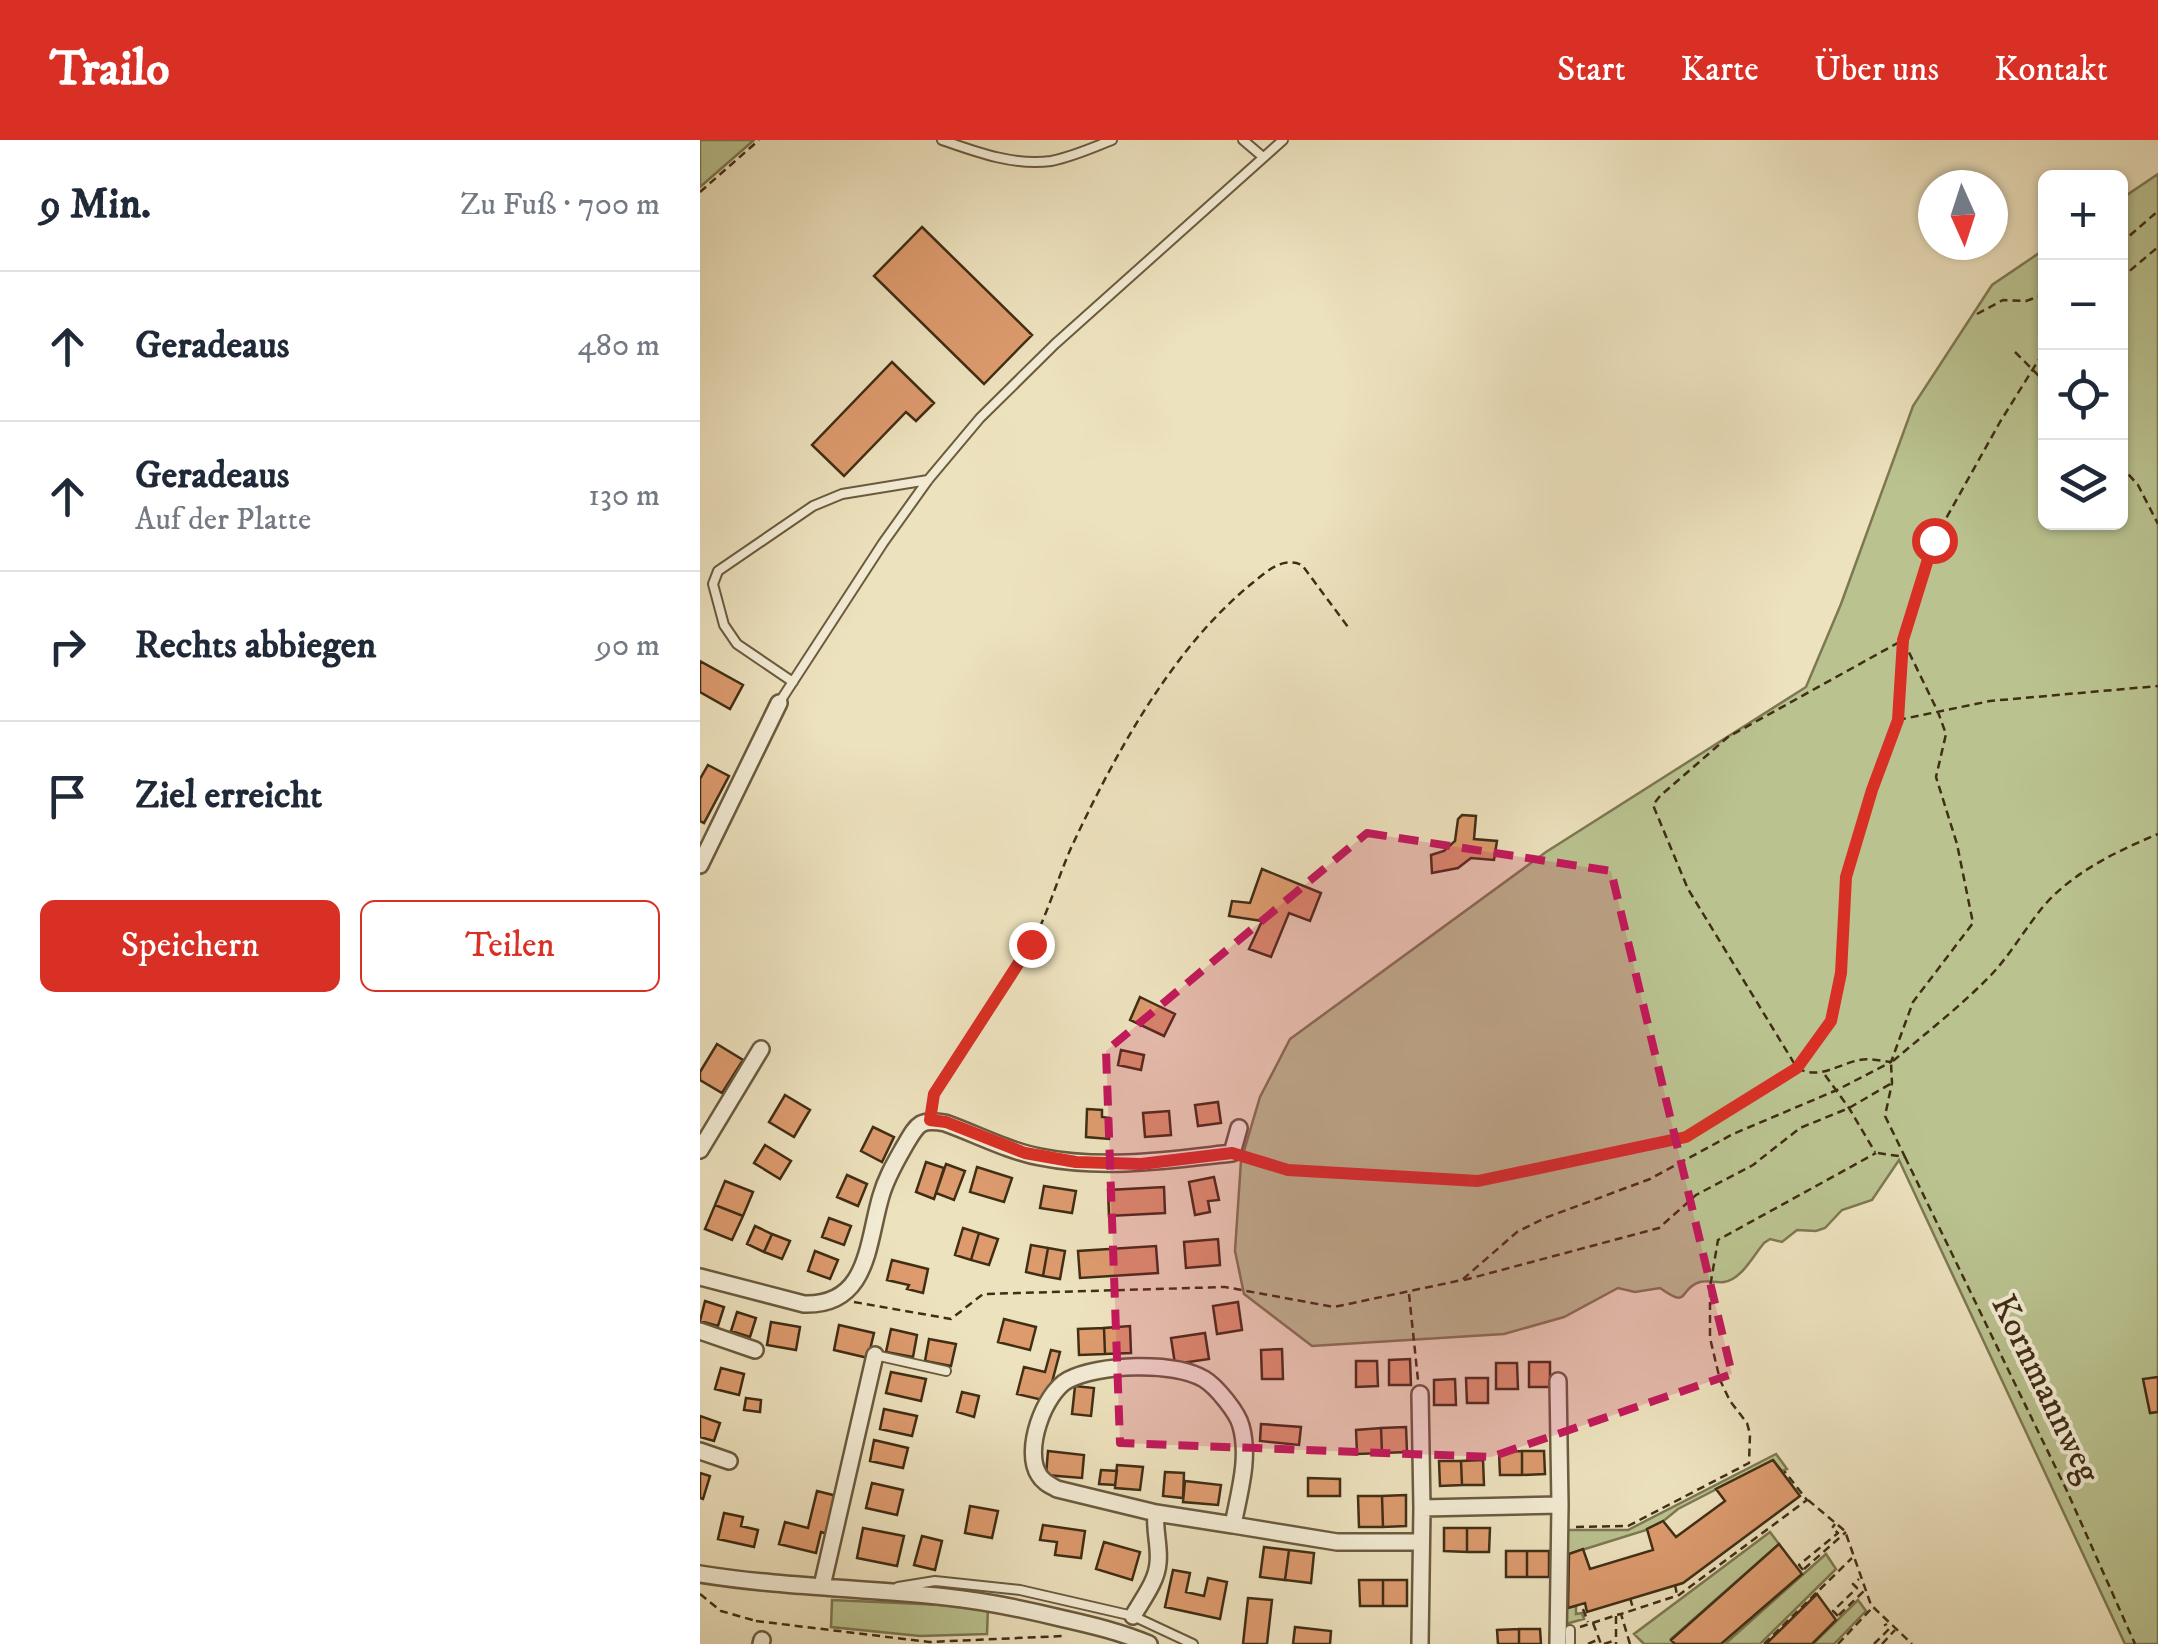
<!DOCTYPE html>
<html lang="de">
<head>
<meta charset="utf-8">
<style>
	:root { --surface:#fff; --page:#f2f2f3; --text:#1f2937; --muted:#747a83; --line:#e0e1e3; --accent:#d93025 }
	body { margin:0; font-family:"IM FELL DW Pica",serif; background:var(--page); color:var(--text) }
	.controls { position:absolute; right:30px; top:30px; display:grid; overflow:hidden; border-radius:15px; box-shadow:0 2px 8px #0004 }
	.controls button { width:90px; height:90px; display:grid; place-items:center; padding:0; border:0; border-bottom:2px solid var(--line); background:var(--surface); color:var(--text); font:50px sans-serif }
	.compass { position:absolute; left:1218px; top:30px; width:90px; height:90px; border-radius:50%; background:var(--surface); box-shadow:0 2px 8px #0004; rotate:177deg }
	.stop { position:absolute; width:30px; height:30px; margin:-22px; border:8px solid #d93025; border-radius:50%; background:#fff }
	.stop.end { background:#d93025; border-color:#fff; box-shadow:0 2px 10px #0008 }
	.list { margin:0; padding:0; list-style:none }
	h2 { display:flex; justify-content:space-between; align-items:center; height:130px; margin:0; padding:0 40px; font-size:42px }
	h2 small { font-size:32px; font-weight:400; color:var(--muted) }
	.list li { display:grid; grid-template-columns:65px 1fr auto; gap:30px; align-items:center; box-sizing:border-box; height:150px; padding:0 40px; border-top:2px solid var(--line) }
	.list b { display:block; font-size:38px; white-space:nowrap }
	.list p { margin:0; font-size:32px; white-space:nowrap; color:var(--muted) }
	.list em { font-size:32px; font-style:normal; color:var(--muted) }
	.actions { display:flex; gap:20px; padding:30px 40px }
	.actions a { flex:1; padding:22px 0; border:2px solid var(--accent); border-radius:15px; text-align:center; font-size:35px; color:var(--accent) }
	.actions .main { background:var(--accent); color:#fff }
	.icon { flex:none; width:55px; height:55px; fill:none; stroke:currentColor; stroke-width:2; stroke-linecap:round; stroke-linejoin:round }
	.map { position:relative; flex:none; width:1458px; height:1504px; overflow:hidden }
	header { display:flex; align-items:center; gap:60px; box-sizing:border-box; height:140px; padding:0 50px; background:var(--accent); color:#fff }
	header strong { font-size:48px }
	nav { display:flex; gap:55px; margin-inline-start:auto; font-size:35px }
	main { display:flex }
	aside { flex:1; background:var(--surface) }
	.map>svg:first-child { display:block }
</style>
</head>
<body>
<header>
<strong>Trailo</strong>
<nav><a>Start</a><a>Karte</a><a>Über uns</a><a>Kontakt</a></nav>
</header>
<main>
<aside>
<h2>9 Min.<small>Zu Fuß · 700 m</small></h2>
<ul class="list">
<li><svg class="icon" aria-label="ahead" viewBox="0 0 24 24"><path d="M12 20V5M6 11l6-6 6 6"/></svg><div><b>Geradeaus</b></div><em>480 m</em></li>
<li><svg class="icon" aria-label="ahead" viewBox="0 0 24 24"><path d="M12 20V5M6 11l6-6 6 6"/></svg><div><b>Geradeaus</b><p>Auf der Platte</p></div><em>130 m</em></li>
<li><svg class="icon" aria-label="right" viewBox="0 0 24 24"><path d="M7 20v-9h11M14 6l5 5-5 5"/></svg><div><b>Rechts abbiegen</b></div><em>90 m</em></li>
<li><svg class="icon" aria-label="arrive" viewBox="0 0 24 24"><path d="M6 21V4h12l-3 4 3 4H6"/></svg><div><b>Ziel erreicht</b></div></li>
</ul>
<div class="actions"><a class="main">Speichern</a><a>Teilen</a></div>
</aside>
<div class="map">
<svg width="1458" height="1504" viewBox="0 0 1458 1504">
	<rect width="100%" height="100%" fill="#ede2be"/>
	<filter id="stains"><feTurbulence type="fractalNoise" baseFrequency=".002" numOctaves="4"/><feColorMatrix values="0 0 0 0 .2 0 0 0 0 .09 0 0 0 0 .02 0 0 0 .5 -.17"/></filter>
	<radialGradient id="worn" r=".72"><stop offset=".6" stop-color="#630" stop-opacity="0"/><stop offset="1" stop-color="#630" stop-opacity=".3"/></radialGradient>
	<path fill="#bac390" stroke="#7d7852" stroke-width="2.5" d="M0 0H54L0 47Z
		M1458 34V1504H1425L1199 1020 1172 1060 1142 1070 1125 1088 1116 1091 1097 1090 1082 1102 1070 1099 1064 1103C1053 1116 1041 1140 1024 1142 1016 1143 1007 1140 1000 1142 977 1149 991 1170 960 1148L935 1152 918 1148 864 1177 804 1194 612 1206 544 1154 535 1111 541 1021 560 957 590 899 846 712 1106 547 1141 464 1213 266 1292 145 1345 109 1346 382H1420L1421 59Z
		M1076 1314 1087 1329 1082 1331 1073 1320 978 1369 956 1387 869 1414 868 1467 876 1466V1474L882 1473 884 1479 862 1485 863 1390H928Z
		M1070 1392 1079 1404 971 1499 975 1504H944L934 1494Z
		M1126 1414 1136 1429 1060 1504H1025Z
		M132 1460 288 1467 287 1494 220 1496 131 1487Z
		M1158 1460 1166 1471 1134 1504H1113Z"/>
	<path fill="#dd9b6e" stroke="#402e15" stroke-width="2.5" d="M222 87 332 195 284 244 174 136Z
		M192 222 234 263 216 281 206 272 144 336 112 305Z
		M0 521 43 545 30 569 0 552Z
		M8 625 29 636 4 683 0 681V639Z
		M762 675 776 676 774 699 797 701 794 720 771 718 758 728 732 733 731 715 744 711 755 701 758 679Z
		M562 729 621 753 610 781 589 773 571 817 549 809 562 781 529 776 532 761 550 763Z
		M440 857 475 874 464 896 430 880Z
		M17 904 43 920 22 953 0 940V932Z
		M421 910 444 915 441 930 418 925Z
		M85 955 110 970 94 997 69 982Z
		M518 962 521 983 498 986 495 965Z
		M387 969 402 970V977L410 978 409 999 386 997Z
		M469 971 471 995 445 997 443 973Z
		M173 987 194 997 182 1022 161 1011Z
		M65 1005 91 1021 80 1039 54 1023Z
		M226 1022 244 1028 234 1059 216 1052Z
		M246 1024 265 1031 254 1060 236 1053Z
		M277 1027 312 1038 304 1062 270 1052Z
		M147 1035 167 1044 158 1066 137 1057Z
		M514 1037 519 1060 508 1061 510 1072 495 1075 489 1042Z
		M25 1041 53 1052 43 1076 15 1065Z
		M344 1046 376 1051 372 1073 340 1068Z
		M464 1047 465 1073 409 1076 408 1050Z
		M15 1065 43 1076 32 1100 5 1089Z
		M129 1078 151 1086 144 1105 122 1097Z
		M55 1086 72 1094 64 1112 47 1104Z
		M263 1088 279 1093 271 1120 255 1115Z
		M279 1093 298 1099 289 1125 271 1120Z
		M72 1094 90 1101 82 1119 64 1112Z
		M518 1099 520 1125 486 1128 484 1102Z
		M331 1105 348 1108 343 1136 326 1132Z
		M456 1106 458 1133 380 1138 378 1111Z
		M348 1108 365 1111 360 1139 343 1136Z
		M115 1111 138 1120 130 1139 108 1131Z
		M192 1120 228 1129 223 1153 207 1149 209 1145 187 1140Z
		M5 1161 24 1167 18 1186 0 1181Z
		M538 1162 542 1190 517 1194 513 1166Z
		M37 1172 56 1178 50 1197 31 1191Z
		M304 1179 336 1187 330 1210 298 1202Z
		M71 1182 100 1187 96 1210 67 1205Z
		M139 1185 174 1193 168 1218 134 1210Z
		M430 1186 431 1213 405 1214 404 1188Z
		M404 1188 405 1214 379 1215 378 1189Z
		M191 1189 217 1195 213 1217 186 1212Z
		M505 1193 509 1219 475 1224 471 1198Z
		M229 1199 256 1204 251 1226 225 1221Z
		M582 1209 583 1239H562L561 1210Z
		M351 1210 360 1212 347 1261 317 1254 324 1227 345 1232Z
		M710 1219 711 1245H689V1220Z
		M656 1221H677L678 1246 656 1247Z
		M829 1222H850V1247H829Z
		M796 1223H817L818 1249H796Z
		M21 1228 44 1234 39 1255 15 1249Z
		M191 1232 226 1239 221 1261 186 1253Z
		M1458 1237V1272L1450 1273 1443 1239Z
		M766 1238H788V1263H767Z
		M755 1239 756 1265H734V1240Z
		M375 1246 394 1248 391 1276 372 1274Z
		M262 1252 279 1256 274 1277 257 1272Z
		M46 1258 61 1260 60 1272 44 1270Z
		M184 1269 217 1276 212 1296 180 1289Z
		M0 1276 20 1283 14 1301 0 1297Z
		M561 1284 601 1287 599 1305 560 1301Z
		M706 1287 707 1312 682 1313 681 1288Z
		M681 1288 682 1313 657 1314 656 1290Z
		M174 1300 208 1308 203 1328 170 1321Z
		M348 1311 384 1315 382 1338 346 1335Z
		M822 1311V1335H800L799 1312Z
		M822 1311H844L845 1334 822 1335Z
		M783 1320 784 1345H762L761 1321Z
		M1073 1320 1100 1356 983 1443 887 1472 885 1463 868 1468 869 1414 883 1409 890 1429 953 1410 947 1389 963 1381 976 1397 1025 1361 1016 1349Z
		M739 1321H761L762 1345 740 1346Z
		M417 1325 443 1327 440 1350 415 1348Z
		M401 1330 417 1331 415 1345 399 1344Z
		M465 1332 484 1333 483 1358 463 1356Z
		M0 1333 10 1336 3 1359 0 1358Z
		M608 1338 640 1339V1356H608Z
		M485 1341 521 1345 518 1365 483 1362Z
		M172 1343 203 1350 197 1375 166 1368Z
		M117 1351 137 1356 128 1394 121 1392 116 1413 79 1404 85 1382 108 1388Z
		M706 1355V1386L683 1387 682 1356Z
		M658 1356H682L683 1387H659Z
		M270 1366 298 1371 292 1398 265 1393Z
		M24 1373 43 1377 41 1386 58 1390 54 1407 18 1399Z
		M343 1385 385 1391 381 1418 355 1415 357 1402 340 1400Z
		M163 1388 204 1396 197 1426 157 1418Z
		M744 1388H767V1412L744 1411Z
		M767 1388H790L789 1412H767Z
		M222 1396 242 1401 235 1430 214 1425Z
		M404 1402 440 1412 432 1440 396 1429Z
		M1079 1404 1102 1434 1021 1504H975L971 1500Z
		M564 1407 589 1410 585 1440 560 1437Z
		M589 1410 614 1413 611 1443 585 1440Z
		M806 1411H827V1437H806Z
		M827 1411H849V1437H827Z
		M473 1430 490 1433 486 1452 504 1456 508 1438 527 1442 520 1479 465 1467Z
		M659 1440H683V1466H660Z
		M683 1440H707V1466H683Z
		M1117 1454 1136 1480 1112 1504H1066Z
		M548 1458 572 1460 567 1504H543Z
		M595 1487 631 1491 630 1504H593Z
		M819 1489H840L841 1504H819Z
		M819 1489V1504H798L797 1490Z"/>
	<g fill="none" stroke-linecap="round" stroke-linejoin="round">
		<defs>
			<path id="lane" d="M242 0C276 12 314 26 351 21 372 17 392 8 412 0
				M543 0 563 17
				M93 542 37 504 24 485 13 444 18 431 113 366 142 354 228 340
				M79 563 183 403 228 340 280 278 355 204 583 0
				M175 1215 246 1231
				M198 1447 235 1441 320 1450 433 1476 493 1504
				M870 1504V1490"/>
			<path id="street" d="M0 725 79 563
				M0 1010 61 909
				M0 1137 104 1164C169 1166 167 1103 181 1056 186 1038 195 1023 204 1007 217 985 219 978 245 983 276 994 308 1011 340 1017 404 1030 469 1020 532 1013L539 988
				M0 1191 55 1210
				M858 1241 860 1365
				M0 1311 29 1321
				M722 1368 860 1365 858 1504
				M533 1385 637 1402H721
				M0 1434C81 1447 164 1448 246 1457 285 1461 323 1469 360 1478 391 1485 421 1492 449 1504
				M122 1446 175 1215
				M433 1476C442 1460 457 1441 458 1423 460 1407 454 1390 456 1373L357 1349C350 1345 343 1342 339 1335 323 1311 344 1253 368 1240 398 1224 474 1221 504 1239 516 1246 538 1273 541 1286 550 1318 539 1353 533 1385L456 1373
				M61 1504 62 1500
				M720 1504 722 1368 720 1254"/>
		</defs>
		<use href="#lane" stroke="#6b5b3f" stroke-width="12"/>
		<use href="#street" stroke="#6b5b3f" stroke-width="20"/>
		<path stroke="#402e15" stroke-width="2.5" stroke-dasharray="8 5" stroke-linecap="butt" d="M0 52 59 0
			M1420 104 1458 71
			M1420 139 1458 107
			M1277 174 1303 160 1326 161 1346 154
			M1315 212 1346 243
			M1420 325 1438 345 1458 384
			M1198 580 1290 561 1458 546
			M1193 921C1226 893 1261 866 1291 835 1310 815 1325 789 1342 768 1371 733 1417 711 1458 694
			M1125 935 1149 968 1175 1012
			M232 964 234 954C266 905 301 857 330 807 347 776 357 740 371 708 414 616 471 510 550 445 565 433 581 416 602 425L648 487
			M1178 1013 1205 1017 1185 976 1192 943 1191 923
			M546 1017 588 1030 779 1041 986 997 1097 928 1131 881 1141 833 1146 737 1171 650 1198 580 1203 500 1234 400 1300 282 1346 208
			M1205 1017 1367 1351 1435 1504
			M764 1140 959 1088 996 1055 1053 1025 1100 988 1149 968 1192 943
			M709 1154 718 1240
			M154 1162 251 1179 283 1154 525 1147 634 1167 762 1140 817 1092 845 1078 950 1039 1033 994 1137 950 1191 922 1213 862 1273 783 1257 704 1236 637 1246 594 1238 572 1203 500 1028 597 960 656 953 665 988 749 1097 928C1119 940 1137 925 1159 920 1169 918 1181 921 1191 922
			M1108 1360 1145 1391 1171 1465 1212 1504
			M876 1387 928 1386 1049 1323 1050 1294 1047 1283 1030 1261 1020 1240 1010 1198V1147L1018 1100 1176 1013
			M1104 1429 1146 1392
			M1103 1430 1099 1425 1138 1393 1132 1388 1135 1384
			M975 1445 977 1455
			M0 1454 21 1471 56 1481
			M930 1458 933 1468
			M883 1469 888 1482
			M1139 1475 1165 1450
			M916 1476V1504
			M1138 1476 1133 1471 1157 1448 1153 1444 1159 1439
			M56 1481 229 1502 363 1496
			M893 1483 901 1504
			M880 1487 920 1474
			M888 1504 897 1500
			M904 1504 916 1500
			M930 1504 921 1474 979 1455 1107 1360 1085 1332 1084 1333
			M1064 1504 1152 1418
			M1138 1504 1171 1469
			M1174 1504 1189 1489 1185 1485 1187 1484
			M1182 1504 1195 1490"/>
		<use href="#lane" stroke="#f3ecd5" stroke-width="8"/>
		<use href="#street" stroke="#f3ecd5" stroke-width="15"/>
	</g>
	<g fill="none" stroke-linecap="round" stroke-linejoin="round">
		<path stroke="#d93025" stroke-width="12" d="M331 804 234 954 230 980 246 982 325 1013 376 1022 441 1024 532 1013 588 1030 778 1041 986 997 1097 928 1131 881 1141 833 1146 737 1172 650 1198 580 1203 500 1234 400"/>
	</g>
	<path fill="#c2185b" fill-opacity="0.2" stroke="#c2185b" stroke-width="8" stroke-dasharray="20 12" stroke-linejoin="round" d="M667 693 911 731 1032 1234 791 1317 420 1303 406 911Z"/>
	<g text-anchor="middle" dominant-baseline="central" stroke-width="8" stroke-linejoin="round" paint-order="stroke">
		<g font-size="35" fill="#402e15" stroke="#f3ecd5">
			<text transform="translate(1345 1249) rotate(64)">Kornmannweg</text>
		</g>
	</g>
	<rect width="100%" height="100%" filter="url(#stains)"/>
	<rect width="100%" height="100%" fill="url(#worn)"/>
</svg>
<div class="controls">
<button>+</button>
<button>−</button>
<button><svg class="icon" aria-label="locate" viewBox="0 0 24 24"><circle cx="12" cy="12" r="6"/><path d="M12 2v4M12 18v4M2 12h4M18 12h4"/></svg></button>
<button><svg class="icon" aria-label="layers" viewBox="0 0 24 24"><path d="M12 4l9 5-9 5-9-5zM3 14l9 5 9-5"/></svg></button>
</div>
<svg class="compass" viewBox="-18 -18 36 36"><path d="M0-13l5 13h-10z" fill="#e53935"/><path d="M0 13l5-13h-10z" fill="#747a83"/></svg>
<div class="stop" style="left:1234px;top:400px"></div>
<div class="stop end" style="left:331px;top:804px"></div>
</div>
</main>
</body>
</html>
